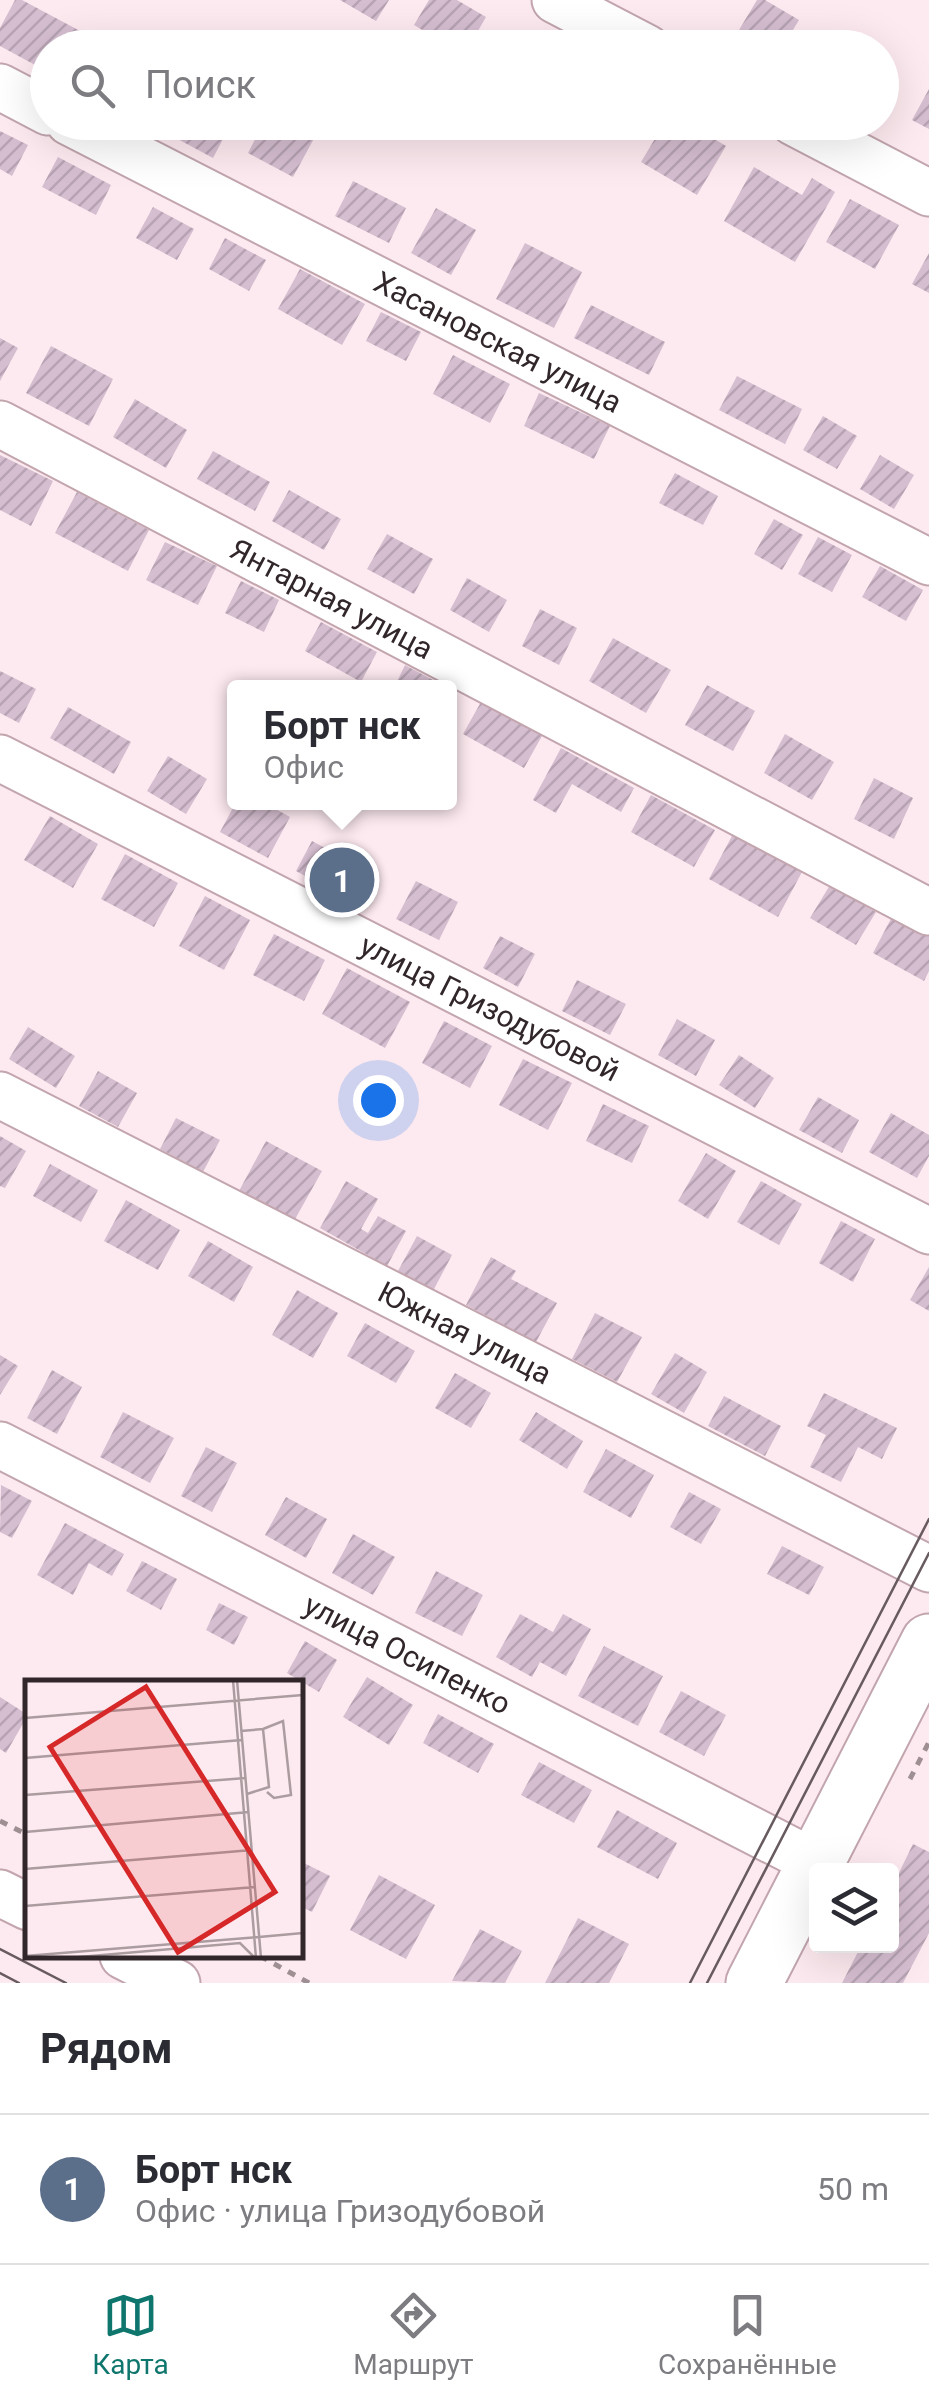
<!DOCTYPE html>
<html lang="ru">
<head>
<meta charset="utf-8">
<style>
	:root { --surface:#fff; --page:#f7f7f7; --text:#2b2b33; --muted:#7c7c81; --line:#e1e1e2; --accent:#0f766e }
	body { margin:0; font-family:Roboto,sans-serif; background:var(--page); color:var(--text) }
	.controls { position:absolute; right:30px; bottom:30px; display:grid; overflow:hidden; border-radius:10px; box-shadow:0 10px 40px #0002 }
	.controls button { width:90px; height:90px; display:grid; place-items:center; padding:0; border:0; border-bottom:2px solid var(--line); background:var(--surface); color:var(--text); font:50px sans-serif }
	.you { position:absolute; left:378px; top:1100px; width:35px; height:35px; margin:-25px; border:8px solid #fff; border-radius:50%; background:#1a73e8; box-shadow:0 0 0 15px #1a73e833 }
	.badge { display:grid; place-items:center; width:65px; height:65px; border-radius:50%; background:var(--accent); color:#fff; font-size:32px; font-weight:700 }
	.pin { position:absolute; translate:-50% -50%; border:5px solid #fff; box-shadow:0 2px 10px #0006 }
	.popup { position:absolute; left:227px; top:680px; width:230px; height:130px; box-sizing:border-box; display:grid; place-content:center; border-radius:10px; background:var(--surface); filter:drop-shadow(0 2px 8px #0005); font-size:32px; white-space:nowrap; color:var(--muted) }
	.popup b { font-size:38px; color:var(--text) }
	.popup::after { content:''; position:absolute; left:50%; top:100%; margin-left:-20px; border:20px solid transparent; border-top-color:var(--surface) }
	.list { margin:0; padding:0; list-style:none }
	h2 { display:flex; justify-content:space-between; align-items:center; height:130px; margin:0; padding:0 40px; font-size:42px }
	h2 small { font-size:32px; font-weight:400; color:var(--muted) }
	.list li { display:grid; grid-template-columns:65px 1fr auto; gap:30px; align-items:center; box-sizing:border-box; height:150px; padding:0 40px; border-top:2px solid var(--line) }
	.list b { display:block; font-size:38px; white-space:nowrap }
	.list p { margin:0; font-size:32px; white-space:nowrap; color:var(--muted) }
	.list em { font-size:32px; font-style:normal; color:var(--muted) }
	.icon { flex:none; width:55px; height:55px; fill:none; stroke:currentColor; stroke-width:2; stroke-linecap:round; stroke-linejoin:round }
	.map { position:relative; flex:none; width:929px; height:1983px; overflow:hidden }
	.search { position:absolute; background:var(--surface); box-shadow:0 10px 40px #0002; left:30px; right:30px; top:30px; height:110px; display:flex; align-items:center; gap:25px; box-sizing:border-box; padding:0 35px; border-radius:55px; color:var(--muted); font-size:38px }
	.sheet { height:280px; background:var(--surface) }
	nav { display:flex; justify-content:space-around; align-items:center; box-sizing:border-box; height:140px; border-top:2px solid var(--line); background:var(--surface); font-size:28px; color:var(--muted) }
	nav a { display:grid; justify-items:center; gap:5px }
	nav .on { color:var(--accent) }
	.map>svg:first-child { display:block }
</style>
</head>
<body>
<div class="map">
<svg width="929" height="1983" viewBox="0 0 929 1983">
	<defs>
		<pattern id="building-hatch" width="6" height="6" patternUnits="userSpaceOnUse" patternTransform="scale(2.5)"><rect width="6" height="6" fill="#d5bed0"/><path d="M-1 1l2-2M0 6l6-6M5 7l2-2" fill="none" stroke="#b7a3b3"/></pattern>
	</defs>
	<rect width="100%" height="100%" fill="#fdeaf0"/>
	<path fill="url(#building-hatch)" d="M15 0H22L82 32 74 48H48V72L0 46V28Z
		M340 0H389L376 21Z
		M429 0H457L486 17 468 48H452L414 25Z
		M757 0H765L799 20 782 48H773L739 30Z
		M523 32 551 48H514Z
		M929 89V129L912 120Z
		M164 122H232L213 158 161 130Z
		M264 122H323L293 177 248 153Z
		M521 122H559L550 139Z
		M665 122H687L726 146 697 195 641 162Z
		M0 131 28 145 12 176 0 169Z
		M58 157 111 185 96 215 42 187Z
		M754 167 802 195 812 178 835 192 795 262 724 221Z
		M353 181 406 208 389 243 335 216Z
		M850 199 899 225 875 269 826 242Z
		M153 207 194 229 177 260 136 238Z
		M436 208 476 230 451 275 411 253Z
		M225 238 266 260 249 291 209 269Z
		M525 243 582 272 554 328 496 299Z
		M929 253V293L912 284Z
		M300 269 365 304 342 345 278 309Z
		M591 305 665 342 649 375 574 338Z
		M381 312 421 332 406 361 366 341Z
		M0 338 18 348 0 381Z
		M51 346 113 379 89 426 26 393Z
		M453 355 510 384 490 423 433 394Z
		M737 376 802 409 785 444 719 410Z
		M539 393 610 426 594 459 524 426Z
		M135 399 187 430 166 468 113 437Z
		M823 416 857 436 837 469 803 450Z
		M213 451 270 482 255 511 197 479Z
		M0 455 53 481 31 526 0 510Z
		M880 455 914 475 894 509 860 489Z
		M675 473 718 496 703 525 659 503Z
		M289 490 341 519 324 550 272 521Z
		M77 492 149 530 128 571 55 533Z
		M774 519 803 535 782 570 754 554Z
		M387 534 433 559 414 594 367 569Z
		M818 537 852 555 832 592 798 574Z
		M165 542 217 566 198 605 146 580Z
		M880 566 923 590 906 621 862 597Z
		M467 578 507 600 489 632 450 610Z
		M241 581 279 600 264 632 225 613Z
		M540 609 577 628 559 665 522 646Z
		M321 622 377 652 361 682 305 651Z
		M613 638 671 670 646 713 589 681Z
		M405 665 448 688H394Z
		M0 671 36 689 19 723 0 713Z
		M707 685 755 711 733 751 685 725Z
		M481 702 542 736 524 768 463 734Z
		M68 707 131 742 114 774 50 738Z
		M785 734 834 762 812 800 764 773Z
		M561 748 634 788 621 812 572 784 556 813 533 800Z
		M168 756 207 779 186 814 147 791Z
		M874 778 913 798 894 839 854 819Z
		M651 795 715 830 694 867 631 832Z
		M236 802H263L290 817 268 858 220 832Z
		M50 816 98 844 73 888 24 860Z
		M733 834 802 872 778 917 709 879Z
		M312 841 360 867 344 897 296 871Z
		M125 854 178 883 154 927 101 899Z
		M416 881 458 902 439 940 396 919Z
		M830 885 876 912 856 945 810 918Z
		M205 896 250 920 224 970 179 946Z
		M895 911 929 929V971L924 981 873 953Z
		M274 934 325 960 304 1001 253 975Z
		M500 936 535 954 518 987 483 968Z
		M347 968 410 1002 385 1048 322 1014Z
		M577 980 626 1004 610 1035 562 1011Z
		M677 1019 715 1040 696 1076 658 1055Z
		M444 1021 492 1046 470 1088 422 1063Z
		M28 1027 75 1056 56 1088 9 1059Z
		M739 1055 774 1078 755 1108 719 1085Z
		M523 1059 572 1083 548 1130 499 1105Z
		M98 1071 137 1093 118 1127 79 1106Z
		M818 1097 859 1120 842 1153 799 1130Z
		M603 1104 649 1126 632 1163 586 1141Z
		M891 1113 929 1135V1156L917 1178 869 1152Z
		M176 1118 220 1140 203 1172 160 1149Z
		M0 1136 26 1151 5 1188 0 1186Z
		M266 1141 322 1171 294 1221 239 1191Z
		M706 1153 736 1171 708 1219 678 1201Z
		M50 1164 98 1190 81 1222 33 1196Z
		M346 1181 378 1199 361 1229 368 1233 378 1216 406 1231 387 1266 320 1228Z
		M761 1181 802 1204 779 1245 737 1222Z
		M126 1200 180 1230 158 1270 104 1241Z
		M841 1221 875 1239 853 1282 819 1263Z
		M417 1236 452 1255 433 1291 398 1271Z
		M208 1241 253 1267 234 1302 188 1276Z
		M491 1257 516 1271 511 1279 557 1303 536 1342 466 1305Z
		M929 1267V1311L910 1300Z
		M297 1290 338 1313 313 1358 272 1335Z
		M595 1313 642 1337 617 1382 572 1359Z
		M365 1323 415 1351 396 1383 347 1356Z
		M675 1353 707 1372 684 1413 651 1394Z
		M0 1355 18 1366 0 1395Z
		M52 1370 82 1387 57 1434 27 1418Z
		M455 1373 491 1393 471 1428 435 1408Z
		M824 1393 897 1428 882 1459 858 1447 841 1482 810 1467 826 1435 807 1426Z
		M724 1396 781 1426 765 1456 708 1426Z
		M123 1412 174 1438 150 1483 100 1457Z
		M536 1412 583 1441 567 1469 519 1440Z
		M206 1447 237 1463 212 1512 181 1496Z
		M606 1449 654 1475 631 1518 583 1492Z
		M1 1485 32 1501 12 1538 0 1532Z
		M689 1492 721 1509 701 1544 670 1527Z
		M286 1497 327 1519 306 1558 265 1535Z
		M65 1523 124 1554 112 1576 89 1563 73 1595 37 1575Z
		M353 1534 395 1557 373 1595 332 1573Z
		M782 1546 824 1567 809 1595 767 1574Z
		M142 1561 177 1579 161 1610 126 1591Z
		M436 1571 483 1595 462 1636 415 1613Z
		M219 1603 248 1617 234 1645 206 1630Z
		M520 1614 553 1632 563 1614 591 1629 566 1676 540 1662 532 1677 496 1657Z
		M305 1641 337 1660 319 1692 287 1673Z
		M604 1646 663 1676 638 1726 578 1696Z
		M367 1677 413 1705 389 1745 343 1717Z
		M681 1691 726 1715 704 1756 659 1732Z
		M0 1697 28 1715 6 1753 0 1749Z
		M438 1714 494 1744 478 1773 423 1743Z
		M539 1762 592 1790 574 1823 521 1795Z
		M617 1810 677 1843 658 1879 597 1847Z
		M913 1844 929 1852V1933L903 1983H842L861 1946H892V1887Z
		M300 1861 330 1876 312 1912 300 1906Z
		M379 1875 435 1905 406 1959 350 1930Z
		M578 1918 629 1944 609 1983H545Z
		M480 1929 522 1951 505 1983 452 1981Z"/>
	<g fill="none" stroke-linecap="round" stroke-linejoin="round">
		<defs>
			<g id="minor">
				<path d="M555 0 647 48"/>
				<path d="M0 87 48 112"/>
				<path id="s1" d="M69 122 929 562"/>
				<path d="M793 122 929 193"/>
				<path id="s2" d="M0 424 929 912"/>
				<path id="s3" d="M0 758 929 1231"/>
				<path id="s4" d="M0 1095 929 1569"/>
				<path id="s5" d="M0 1445 816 1863"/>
				<path d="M0 1893 28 1907"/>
				<path d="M123 1956 177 1983"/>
			</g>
			<path id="major" d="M754 1983 929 1642"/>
		</defs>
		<use href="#minor" stroke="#c2a5ad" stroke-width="49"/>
		<use href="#major" stroke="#c2a5ad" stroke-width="59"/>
		<path stroke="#9e8f93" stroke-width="5" stroke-dasharray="8 8" stroke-linecap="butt" d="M910 1779 929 1742
			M0 1821 28 1835
			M260 1956 309 1983"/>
		<use href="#minor" stroke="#fff" stroke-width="45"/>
		<use href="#major" stroke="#fff" stroke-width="55"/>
		<path stroke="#685b5f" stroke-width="2.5" d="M0 1949 66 1983
			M0 1973 19 1983
			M690 1983 929 1519
			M707 1983 929 1553"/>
	</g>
	<g text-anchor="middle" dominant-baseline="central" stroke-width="8" stroke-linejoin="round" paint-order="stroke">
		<g font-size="30" fill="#312629" stroke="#fff">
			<text stroke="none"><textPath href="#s1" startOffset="482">Хасановская улица</textPath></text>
			<text stroke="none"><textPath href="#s2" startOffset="375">Янтарная улица</textPath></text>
			<text stroke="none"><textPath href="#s3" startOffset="550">улица Гризодубовой</textPath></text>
			<text stroke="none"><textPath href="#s4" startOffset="522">Южная улица</textPath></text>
			<text stroke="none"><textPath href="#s5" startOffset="458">улица Осипенко</textPath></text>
		</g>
	</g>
	<g transform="translate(25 1680)">
		<rect width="278" height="278" fill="#fdeaf0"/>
		<path fill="none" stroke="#ab9ca0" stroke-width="2.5" d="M208 0 231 278M212 0 236 278M0 38 278 15M238 49 258 41 266 115 249 118 242 112M216 51 238 49 244 107 222 114M0 78 217 60M0 115 221 98M0 152 224 132M0 189 227 170M0 226 230 207M234 257 278 253M0 276 234 257M43 278 215 263 230 278"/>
		<path fill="#d62828" fill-opacity="0.15" stroke="#d62828" stroke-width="5" d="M121 7 250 212 153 272 25 67Z"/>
		<rect width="278" height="278" fill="none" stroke="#312629" stroke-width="5"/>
	</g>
</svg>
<div class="controls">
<button><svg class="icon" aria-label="layers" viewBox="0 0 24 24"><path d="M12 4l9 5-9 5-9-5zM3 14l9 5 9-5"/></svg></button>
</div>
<div class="you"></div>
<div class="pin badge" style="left:342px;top:880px;background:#5c6f8a">1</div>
<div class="popup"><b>Борт нск</b>Офис</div>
<div class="search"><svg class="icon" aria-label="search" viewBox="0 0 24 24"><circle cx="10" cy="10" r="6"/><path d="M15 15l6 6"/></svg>Поиск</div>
</div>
<section class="sheet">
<h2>Рядом<small></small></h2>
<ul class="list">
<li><span class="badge" style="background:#5c6f8a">1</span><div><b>Борт нск</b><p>Офис · улица Гризодубовой</p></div><em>50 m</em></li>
</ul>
</section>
<nav>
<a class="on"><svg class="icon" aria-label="map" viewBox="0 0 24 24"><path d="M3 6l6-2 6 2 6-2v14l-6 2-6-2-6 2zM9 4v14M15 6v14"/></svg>Карта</a>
<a><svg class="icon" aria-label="directions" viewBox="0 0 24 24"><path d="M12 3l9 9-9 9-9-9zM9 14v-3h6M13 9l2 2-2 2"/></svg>Маршрут</a>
<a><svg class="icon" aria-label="saved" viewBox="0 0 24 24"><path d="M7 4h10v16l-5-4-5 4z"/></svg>Сохранённые</a>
</nav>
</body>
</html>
